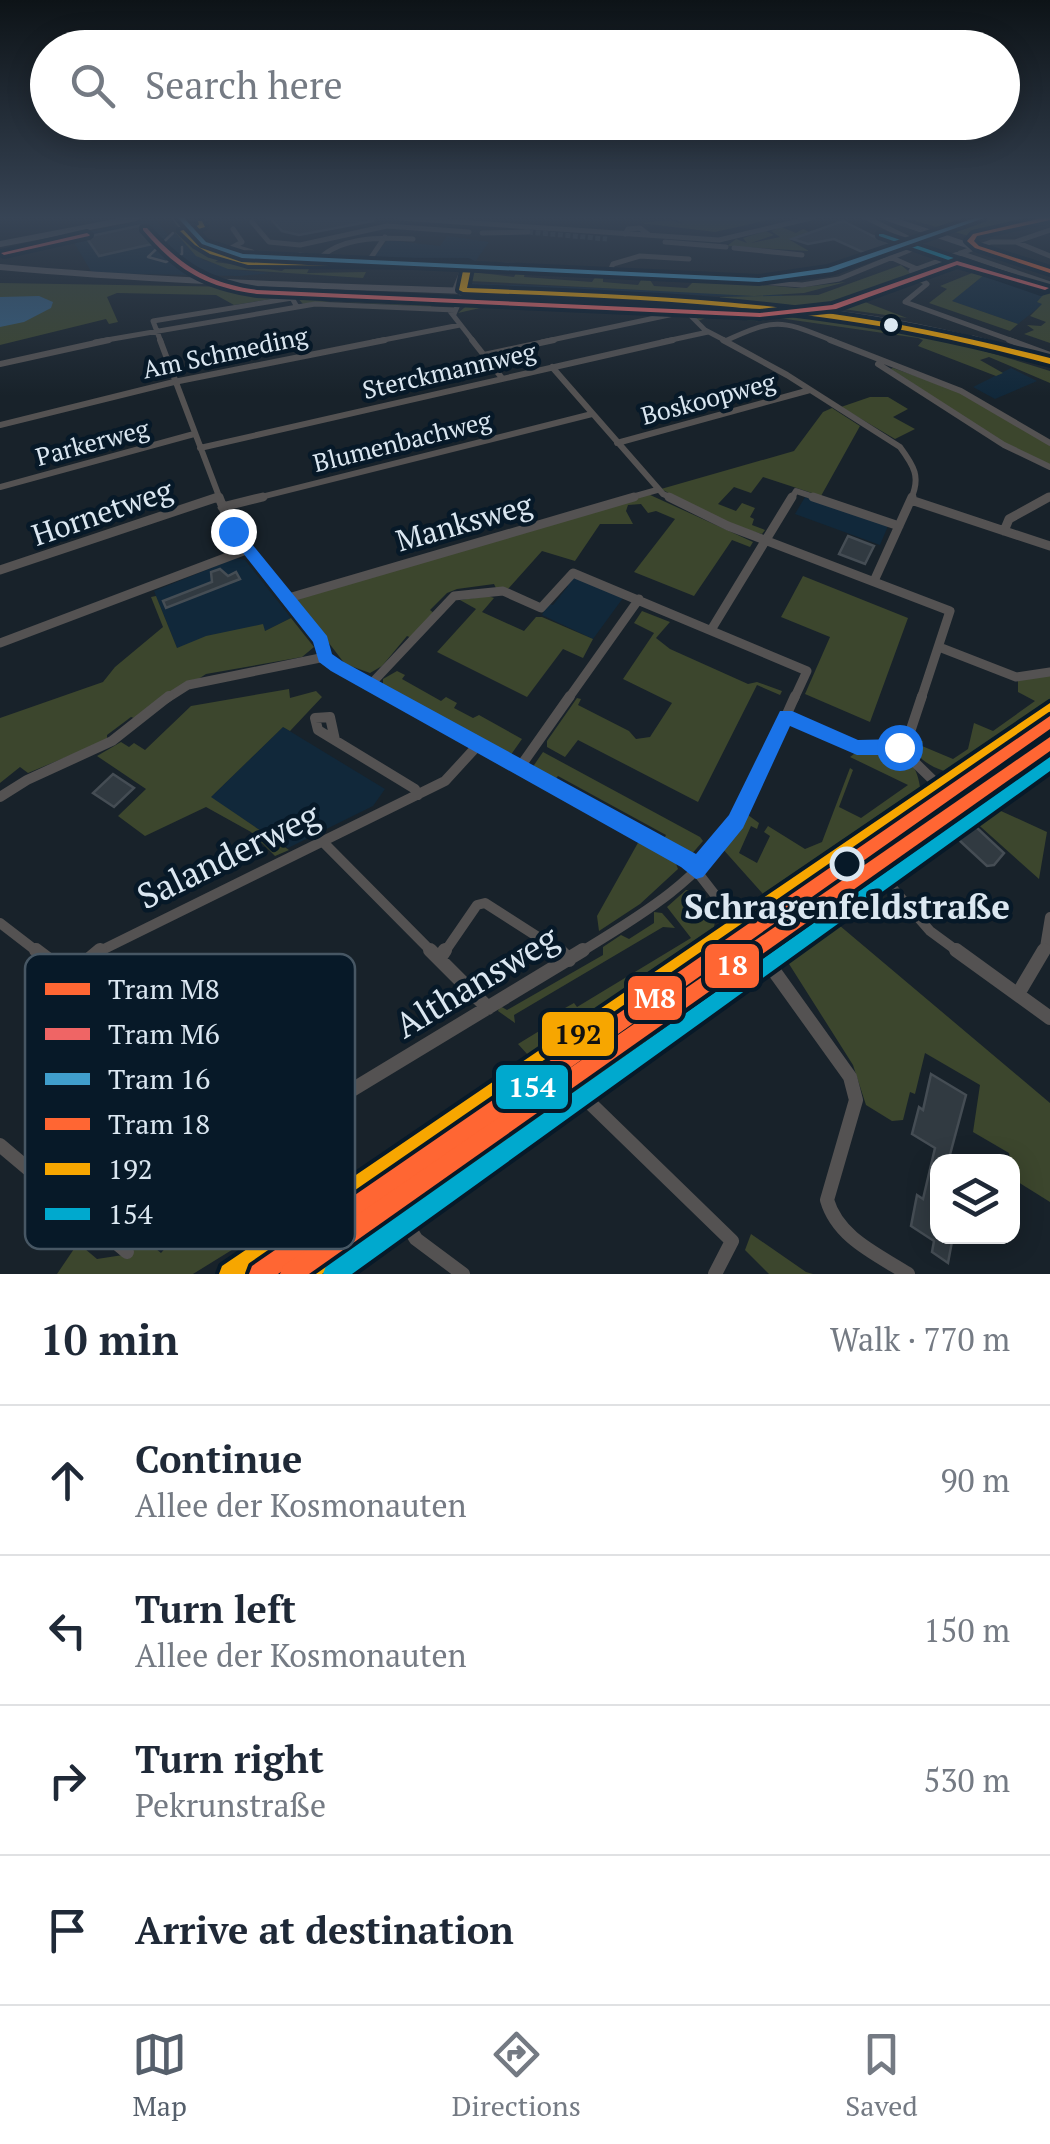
<!DOCTYPE html>
<html lang="en">
<head>
<meta charset="utf-8">
<style>
	:root { --surface:#fff; --page:#f2f2f3; --text:#1f2937; --muted:#747a83; --line:#e0e1e3; --accent:#555f6b }
	body { margin:0; font-family:"PT Serif",serif; background:var(--page); color:var(--text) }
	.controls { position:absolute; right:30px; bottom:30px; display:grid; overflow:hidden; border-radius:20px; box-shadow:0 5px 25px #0003 }
	.controls button { width:90px; height:90px; display:grid; place-items:center; padding:0; border:0; border-bottom:2px solid var(--line); background:var(--surface); color:var(--text); font:50px sans-serif }
	.stop { position:absolute; width:30px; height:30px; margin:-22px; border:8px solid #1a73e8; border-radius:50%; background:#fff }
	.stop.end { background:#1a73e8; border-color:#fff; box-shadow:0 2px 10px #0008 }
	.list { margin:0; padding:0; list-style:none }
	h2 { display:flex; justify-content:space-between; align-items:center; height:130px; margin:0; padding:0 40px; font-size:42px }
	h2 small { font-size:32px; font-weight:400; color:var(--muted) }
	.list li { display:grid; grid-template-columns:65px 1fr auto; gap:30px; align-items:center; box-sizing:border-box; height:150px; padding:0 40px; border-top:2px solid var(--line) }
	.list b { display:block; font-size:38px; white-space:nowrap }
	.list p { margin:0; font-size:32px; white-space:nowrap; color:var(--muted) }
	.list em { font-size:32px; font-style:normal; color:var(--muted) }
	.icon { flex:none; width:55px; height:55px; fill:none; stroke:currentColor; stroke-width:2; stroke-linecap:round; stroke-linejoin:round }
	.map { position:relative; flex:none; width:1050px; height:1274px; overflow:hidden }
	.search { position:absolute; background:var(--surface); box-shadow:0 5px 25px #0003; left:30px; right:30px; top:30px; height:110px; display:flex; align-items:center; gap:25px; box-sizing:border-box; padding:0 35px; border-radius:55px; color:var(--muted); font-size:38px }
	.sheet { height:730px; background:var(--surface) }
	nav { display:flex; justify-content:space-around; align-items:center; box-sizing:border-box; height:140px; border-top:2px solid var(--line); background:var(--surface); font-size:28px; color:var(--muted) }
	nav a { display:grid; justify-items:center; gap:5px }
	nav .on { color:var(--accent) }
	.map>svg:first-child { display:block }
</style>
</head>
<body>
<div class="map">
<svg width="1050" height="1274" viewBox="0 0 1050 1274">
	<rect width="100%" height="100%" fill="#18222a"/>
	<path fill="#11283a" d="M154 218 169 236 175 232 203 260 237 270 272 273 239 276 92 273 73 241 51 240Z
		M447 236 489 242 475 262H373V256L388 240 440 246Z
		M984 275 1044 295 1043 304 1018 324 951 301Z
		M467 283 782 295 785 299 467 285Z
		M1011 368 1037 381 995 399 973 387Z
		M805 497 888 526 880 545 795 514Z
		M236 558 245 560 291 618 253 637 177 648 154 591Z
		M571 576 623 598 593 639 542 615 548 604 553 605 568 586 564 584Z
		M1050 719V731L763 933 756 924Z
		M283 727 385 789 373 806 288 848 210 798Z"/>
	<path fill="#3c462d" d="M674 218H777L715 232 640 223 671 220 683 224Z
		M905 218H1050L969 236Z
		M781 227 796 233 803 229 811 233 790 240 809 251 727 246 736 239 747 243 743 238 766 231 774 235 751 243 780 237 771 231Z
		M178 231 203 253 244 264 220 259 215 262 282 271 287 267H310L307 273 366 272 363 278 228 269 196 256 175 232Z
		M901 265 924 284 902 278 865 302 907 318 843 309 720 301V297L818 295Z
		M476 266 520 267H483L481 273 514 277 517 271 525 272 524 277 592 282 596 276 603 278V282L638 285 641 280H650L654 286 687 288 694 281 650 279 648 276 698 279 697 283 701 279 796 288 846 282 804 293 754 296 470 281Z
		M976 268 1000 270 995 274 1050 293V343L1024 334 1034 330 1027 325 1041 326 1046 322 1030 316 1042 304 1037 302 1043 295 984 275 952 301 1018 324 1010 331 929 303 947 289 940 286 977 271Z
		M0 283 296 288 437 297 431 307 330 301 303 304 295 295 234 305 216 295 117 293 107 297 118 322 109 324 106 319 0 345Z
		M476 298 674 307 679 310 674 313 502 303 458 313Z
		M686 309C805 302 938 335 1050 371V383L989 357 980 360 1003 373 996 376 918 346 923 340 918 338 779 318C771 318 761 322 754 321 732 319 722 310 698 321Z
		M893 368 958 391 1050 445V465L1011 447 890 369Z
		M870 397H888L908 409 893 417 915 429 895 439 841 407Z
		M832 408 860 426 821 496 763 477 751 493 734 487 718 504 736 511 742 503 755 508 750 517 754 519 752 525 765 530 762 534 730 525 661 489 794 451 823 412Z
		M648 494 753 542 750 547 732 540 694 596 634 572 675 519 656 511 648 513 641 504 628 505 626 511 633 524H600L575 561 542 551 508 589 496 588 494 584 457 589 447 593 430 610 435 614 412 638 407 636 382 666 370 673 345 664 295 599Z
		M803 576 908 618 870 722 805 694 830 637 781 617Z
		M156 596 177 648 206 636 263 624 265 631 291 618 314 647 302 657 206 674 137 719 131 717 107 735V740L28 773 20 767 0 783V718L103 682 115 667 163 627 151 597Z
		M488 596 494 598 482 612 524 631 536 617H542L593 639 583 658 563 649 527 697 437 652 476 609 460 600Z
		M642 611 670 622 656 638 670 649 748 684 757 682 782 691 780 695 757 685 698 802 578 740 565 757 547 747V741L577 698 581 699 578 705 629 731 636 739 650 737 672 703 623 679 654 633 634 623Z
		M397 671 405 675 402 679 441 701 446 697 457 703 454 708 473 718 479 715 522 739 510 756 383 688V679Z
		M1050 675V699L944 771C926 765 915 756 911 740L923 741 922 746 953 759 968 749 974 723 993 731 1035 701 1018 692V679Z
		M289 689 290 698 316 691 322 697 290 731 283 727 211 797 289 850 275 856 251 832 206 807 145 836 118 816 146 789 97 756 121 742 129 747 134 743 145 750 191 706Z
		M858 751C890 755 914 747 920 787L763 894 721 847 742 817 748 815 759 823 757 829 751 826 739 853 757 863 770 836 764 832 768 826 805 849 822 842 850 768 853 770 839 807 861 818 908 785 850 757Z
		M543 752 700 837 703 841 690 856 663 841 666 835 558 776 554 781 532 768Z
		M990 806 1047 832 1039 879 972 819Z
		M639 841 675 861 678 869 640 904 599 931 597 916Z
		M686 890 697 892 716 916 714 927 528 1055 518 1044 567 1014 565 1008 574 1003 577 1007 691 938 667 907Z
		M654 912 662 913 675 928 663 927 514 1015 515 1023 498 1011 500 1006 507 1010 603 955V947L621 935 629 939 654 923Z
		M833 920 1050 1103V1202L1013 1179 1009 1153 973 1132 980 1085 925 1053 915 1094 910 1092 903 1120 892 1121 866 1105 853 1065 784 956Z
		M719 943 733 961 354 1230 346 1210 337 1215 335 1210Z
		M255 1134 326 1181 327 1191 193 1274H57L78 1243 97 1259 123 1255 139 1235 161 1253 253 1148Z
		M316 1224 323 1243 331 1238 334 1244 292 1274H246Z
		M751 1234 806 1272 813 1274H769L745 1250Z"/>
	<path fill="#365f80" d="M39 296 53 302 51 308 24 322 0 327V297Z"/>
	<path fill="#313a41" stroke="#454d54" stroke-width="2.5" d="M270 218H373V221L299 235 282 231Z
		M843 221 873 236 894 245 869 255 834 239 808 244 792 239Z
		M143 225 157 243 99 256 86 237Z
		M848 536 874 546 865 564 839 554Z
		M220 569 228 576 236 572 240 579 166 608 163 601 212 582 211 572Z
		M113 774 134 788 114 807 93 793Z
		M976 827 1004 853 994 865 987 866 959 840Z
		M931 1074 966 1095 948 1162H938V1236H953L948 1263 932 1252 934 1241 911 1226 917 1195 923 1199 935 1148 912 1134 919 1107 923 1110Z"/>
	<g fill="none" stroke-linecap="round" stroke-linejoin="round">
		<path stroke="#354048" stroke-width="5" stroke-dasharray="5 2.5" stroke-linecap="butt" d="M528 232 607 239"/>
		<path stroke="#545252" stroke-width="5" d="M174 218 198 247 251 263 509 265 802 285 839 279 922 245 867 218
			M400 218 719 240 811 218
			M252 222 269 242 300 245 387 226 469 232
			M482 233 528 232
			M625 234 628 229 640 228 649 235
			M665 242 726 247
			M1016 242 1050 256
			M235 247 252 252 242 262
			M734 248 802 255
			M960 253 1050 284
			M217 256 242 242 233 229
			M890 257 917 269
			M263 258 275 257 269 265
			M281 260 300 255 317 257
			M366 265 385 237
			M313 266C334 236 380 237 413 239
			M610 271 613 264 640 256 689 259
			M455 289 465 264
			M680 305 705 330 728 342
			M449 310 474 342
			M454 314 462 295
			M725 341C779 316 782 321 836 342
			M95 342 315 304 455 310
			M161 342 153 321 292 298 297 307
			M373 342 460 325
			M542 342 683 312
			M662 342 708 332
			M1016 342 905 302 927 284 911 271 991 242H1015L1050 230"/>
		<path stroke="#545252" stroke-width="6" d="M160 340 220 499
			M472 340 502 378
			M723 340 787 375 900 447C914 466 921 477 911 499
			M830 340 961 391 1050 443
			M1009 340 1050 355
			M484 355 554 340
			M0 364 109 340
			M878 364 1004 445 1050 467
			M552 367 663 494 674 499
			M0 425 174 382 385 340
			M617 443 810 390
			M200 448 673 340
			M0 487 194 434
			M211 499 218 497
			M253 499 592 414
			M625 499 657 490
			M791 499 796 491 820 499
			M1044 499 1050 496"/>
		<path stroke="#545252" stroke-width="9" d="M219 497 230 526 321 640 325 657 395 699
			M669 497 728 526 950 611 921 699
			M813 497 899 526
			M911 500 1050 546
			M222 507 263 497
			M1004 531 1009 519 1049 497
			M0 570 218 497
			M874 581 912 497
			M285 599 634 497
			M711 630 792 497
			M0 643 246 550
			M939 647 1016 677 1050 672
			M371 684 454 596 503 591 541 608 573 573 807 671 794 699
			M166 699 188 685 325 657
			M568 699 639 599"/>
		<path stroke="#545252" stroke-width="10" d="M391 696 688 860 760 953
			M786 716 857 748 899 747 910 732 922 696
			M335 740 330 717 315 718 318 730 415 789 418 795
			M899 747 939 786
			M520 767 570 696
			M0 797 27 780 112 741 169 696
			M323 842 433 953
			M874 867 930 931 960 953
			M0 923 39 953
			M96 953 445 781 479 744
			M444 953 477 905 485 903 563 953
			M579 953C638 917 699 882 736 821 760 783 776 737 795 696
			M1044 953 1050 917"/>
		<path stroke="#545252" stroke-width="14" d="M36 950 338 1179 346 1194
			M430 950 488 1008
			M559 950 569 960
			M759 950 850 1077 856 1100 827 1200C838 1238 877 1254 908 1274
			M956 950 1050 1018
			M439 959 445 950
			M69 976 100 950
			M1018 994 1044 950
			M574 1082 591 1104 732 1241 715 1274
			M287 1140 299 1122 583 950
			M0 1145 127 1252
			M397 1208 416 1239 463 1274"/>
		<path stroke="#5c5a5c" stroke-width="6" d="M887 218 1050 273
			M0 244 136 218
			M0 267C196 285 394 287 591 296 728 303 848 306 982 342"/>
		<path stroke="#5c5a5c" stroke-width="9" d="M973 340 1050 361"/>
		<path stroke="#5c5a5c" stroke-width="14" d="M697 953 1050 709
			M755 953 1050 742"/>
		<path stroke="#5c5a5c" stroke-width="18" d="M230 1274 700 950
			M304 1274 758 950"/>
		<path stroke="#5c5e62" stroke-width="2.5" d="M173 233 148 257 166 262 182 254V247"/>
		<defs>
			<path id="bus-1" d="M198 221H202L205 227 188 232C205 249 224 257 248 261L468 262 472 264 467 288C589 293 712 297 833 314 906 324 978 340 1050 358V364C979 345 907 329 834 319 712 301 587 297 463 292L459 290 464 266 248 265 210 254 195 245 180 231 199 225Z
				M1050 703V716L249 1274H219L222 1266Z
				M1050 736V750L322 1274H293L296 1266Z"/>
			<path id="bus-2" d="M879 234H883L1048 290 1041 292 879 236Z
				M1050 724V738L280 1274H250L253 1266Z
				M1050 757V771L352 1274H323L326 1266Z"/>
		</defs>
		<use href="#bus-1" stroke="#071928" stroke-width="8"/>
		<use href="#bus-2" stroke="#071928" stroke-width="8"/>
		<use href="#bus-1" fill="#f7a600" fill-rule="evenodd"/>
		<use href="#bus-2" fill="#00a9ce" fill-rule="evenodd"/>
		<defs>
			<path id="tram-1" d="M1042 218H1050V220L977 236 974 241 979 246 1050 269V273L975 248 967 241 973 234Z
				M1050 716V729L278 1274H249L252 1266Z"/>
			<path id="tram-2" d="M143 228H147C180 265 207 283 257 290L760 313 832 305 957 261 1049 288 1045 290 957 265 836 309 760 317 257 294C205 287 177 270 143 230Z
				M87 233 90 235 89 236 4 255 1 253Z"/>
			<path id="tram-3" d="M178 218H184L206 242 243 254 759 278 828 268 975 218H984L832 272 759 282 242 258 202 244Z"/>
			<path id="tram-4" d="M1050 737V751L309 1274H280L283 1266Z"/>
		</defs>
		<use href="#tram-1" stroke="#071928" stroke-width="8"/>
		<use href="#tram-2" stroke="#071928" stroke-width="8"/>
		<use href="#tram-3" stroke="#071928" stroke-width="8"/>
		<use href="#tram-4" stroke="#071928" stroke-width="8"/>
		<use href="#tram-1" fill="#f63" fill-rule="evenodd"/>
		<use href="#tram-2" fill="#ef6565" fill-rule="evenodd"/>
		<use href="#tram-3" fill="#409ecc" fill-rule="evenodd"/>
		<use href="#tram-4" fill="#f63" fill-rule="evenodd"/>
	</g>
	<linearGradient id="sky" x2="0" y2="1"><stop stop-color="#0d1317"/><stop offset="0.55" stop-color="#374455"/><stop offset="1" stop-color="#374455" stop-opacity="0"/></linearGradient>
	<rect width="1050" height="396" fill="url(#sky)"/>
	<path fill="#1a73e8" d="M228 527H238L327 636 332 654 342 661 696 854 729 815 780 711H792L858 740 899 739 908 747 899 755H857L790 726 743 828 703 877 696 879 681 867 331 671 319 662 313 642 228 534Z"/>
	<circle fill="#dbe7f1" stroke="#071928" stroke-width="4" cx="891" cy="325" r="9"/>
	<circle fill="#071928" stroke="#dbe7f1" stroke-width="5" cx="847" cy="864" r="15"/>
	<g text-anchor="middle" dominant-baseline="central" stroke-width="9" stroke-linejoin="round" paint-order="stroke">
		<g font-size="25" fill="#dbe7f1" stroke="#071928">
			<text transform="translate(225 352) rotate(-12)">Am Schmeding</text>
			<text transform="translate(449 370) rotate(-13)">Sterckmannweg</text>
			<text transform="translate(708 398) rotate(-15)">Boskoopweg</text>
			<text transform="translate(402 441) rotate(-14)">Blumenbachweg</text>
			<text transform="translate(92 442) rotate(-15)">Parkerweg</text>
		</g>
		<g font-size="30" fill="#dbe7f1" stroke="#071928">
			<text transform="translate(102 512) rotate(-19)">Hornetweg</text>
			<text transform="translate(464 522) rotate(-16)">Manksweg</text>
		</g>
		<g font-size="35" fill="#dbe7f1" stroke="#071928">
			<text transform="translate(228 855) rotate(-26)">Salanderweg</text>
			<text transform="translate(476 981) rotate(-31)">Althansweg</text>
		</g>
		<g font-size="35" font-weight="bold" fill="#dbe7f1" stroke="#071928">
			<text x="847" y="906">Schragenfeldstraße</text>
		</g>
	</g>
	<rect x="25" y="954" width="330" height="295" rx="15" fill="#071928" stroke="#475764" stroke-width="2.5"/>
	<rect x="45" y="983" width="45" height="12" fill="#f63"/>
	<rect x="45" y="1028" width="45" height="12" fill="#ef6565"/>
	<rect x="45" y="1073" width="45" height="12" fill="#409ecc"/>
	<rect x="45" y="1118" width="45" height="12" fill="#f63"/>
	<rect x="45" y="1163" width="45" height="12" fill="#f7a600"/>
	<rect x="45" y="1208" width="45" height="12" fill="#00a9ce"/>
	<g font-size="28" fill="#dbe7f1">
		<text x="108" y="999">Tram M8</text>
		<text x="108" y="1044">Tram M6</text>
		<text x="108" y="1089">Tram 16</text>
		<text x="108" y="1134">Tram 18</text>
		<text x="108" y="1179">192</text>
		<text x="108" y="1224">154</text>
	</g>
	<g stroke="#071928" stroke-width="4">
		<rect x="703" y="942" width="58" height="48" rx="10" fill="#f63"/>
		<rect x="626" y="974" width="58" height="48" rx="10" fill="#f63"/>
		<rect x="540" y="1010" width="76" height="48" rx="10" fill="#f7a600"/>
		<rect x="494" y="1063" width="76" height="48" rx="10" fill="#00a9ce"/>
	</g>
	<g font-size="28" text-anchor="middle" font-weight="bold" fill="#fff">
		<text x="732" y="975">18</text>
		<text x="655" y="1008">M8</text>
		<text x="532" y="1097">154</text>
	</g>
	<g font-size="28" text-anchor="middle" font-weight="bold" fill="#111">
		<text x="578" y="1044">192</text>
	</g>
</svg>
<div class="controls">
<button><svg class="icon" aria-label="layers" viewBox="0 0 24 24"><path d="M12 4l9 5-9 5-9-5zM3 14l9 5 9-5"/></svg></button>
</div>
<div class="stop" style="left:899px;top:747px"></div>
<div class="stop end" style="left:233px;top:531px"></div>
<div class="search"><svg class="icon" aria-label="search" viewBox="0 0 24 24"><circle cx="10" cy="10" r="6"/><path d="M15 15l6 6"/></svg>Search here</div>
</div>
<section class="sheet">
<h2>10 min<small>Walk · 770 m</small></h2>
<ul class="list">
<li><svg class="icon" aria-label="ahead" viewBox="0 0 24 24"><path d="M12 20V5M6 11l6-6 6 6"/></svg><div><b>Continue</b><p>Allee der Kosmonauten</p></div><em>90 m</em></li>
<li><svg class="icon" aria-label="left" viewBox="0 0 24 24"><path d="M17 20v-9H6M10 6l-5 5 5 5"/></svg><div><b>Turn left</b><p>Allee der Kosmonauten</p></div><em>150 m</em></li>
<li><svg class="icon" aria-label="right" viewBox="0 0 24 24"><path d="M7 20v-9h11M14 6l5 5-5 5"/></svg><div><b>Turn right</b><p>Pekrunstraße</p></div><em>530 m</em></li>
<li><svg class="icon" aria-label="arrive" viewBox="0 0 24 24"><path d="M6 21V4h12l-3 4 3 4H6"/></svg><div><b>Arrive at destination</b></div></li>
</ul>
</section>
<nav>
<a class="on"><svg class="icon" aria-label="map" viewBox="0 0 24 24"><path d="M3 6l6-2 6 2 6-2v14l-6 2-6-2-6 2zM9 4v14M15 6v14"/></svg>Map</a>
<a><svg class="icon" aria-label="directions" viewBox="0 0 24 24"><path d="M12 3l9 9-9 9-9-9zM9 14v-3h6M13 9l2 2-2 2"/></svg>Directions</a>
<a><svg class="icon" aria-label="saved" viewBox="0 0 24 24"><path d="M7 4h10v16l-5-4-5 4z"/></svg>Saved</a>
</nav>
</body>
</html>
